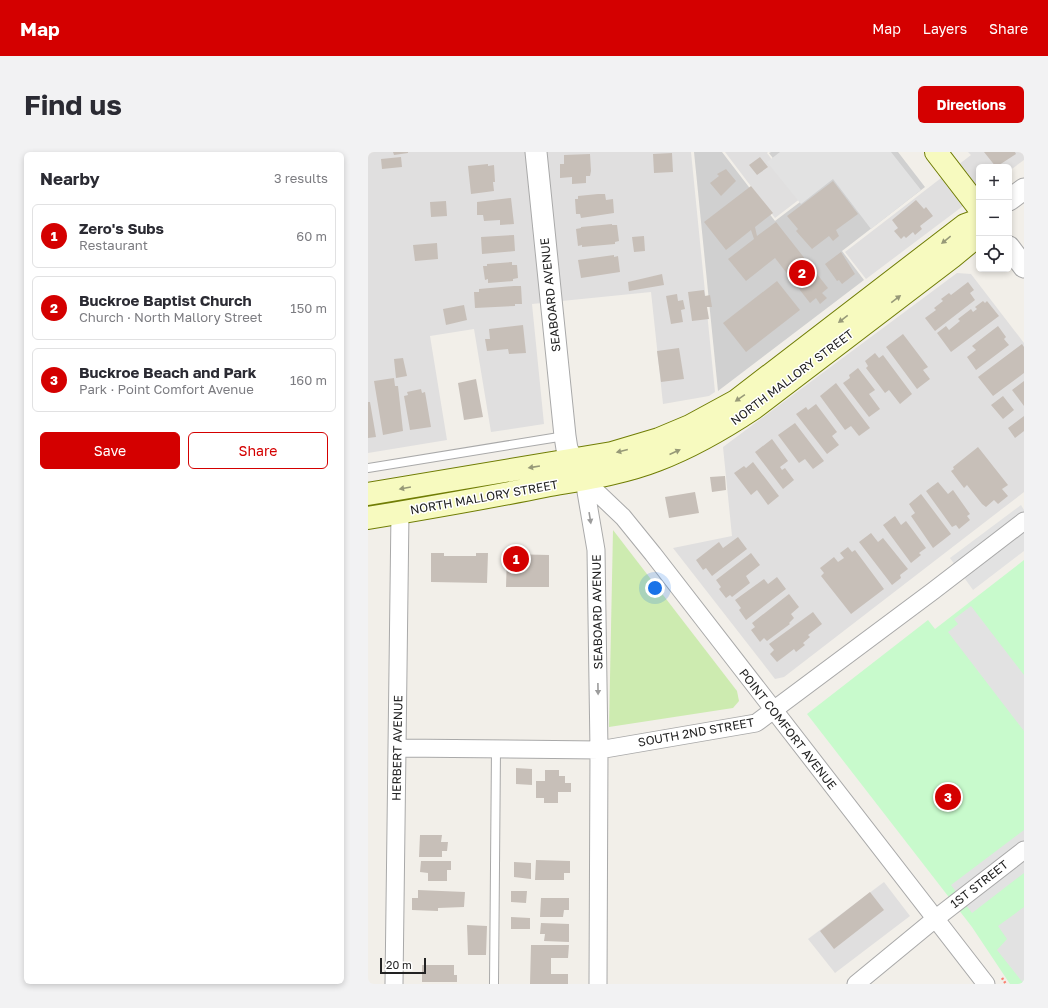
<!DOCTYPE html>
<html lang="en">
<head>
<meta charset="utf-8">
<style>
	:root { --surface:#fff; --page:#f2f2f3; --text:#2b2b33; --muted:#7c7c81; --line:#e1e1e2; --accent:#d40000 }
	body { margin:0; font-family:"Golos Text",sans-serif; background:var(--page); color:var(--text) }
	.controls { position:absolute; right:12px; top:12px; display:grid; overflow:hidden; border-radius:6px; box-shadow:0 2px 6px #0003 }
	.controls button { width:36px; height:36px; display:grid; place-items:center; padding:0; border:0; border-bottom:1px solid var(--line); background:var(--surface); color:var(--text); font:20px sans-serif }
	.scale { position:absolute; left:12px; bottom:10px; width:46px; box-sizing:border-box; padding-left:4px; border:2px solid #222; border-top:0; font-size:11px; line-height:14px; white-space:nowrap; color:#222; -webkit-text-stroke:3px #fff; paint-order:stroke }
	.you { position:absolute; left:287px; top:436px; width:14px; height:14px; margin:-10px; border:3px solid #fff; border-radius:50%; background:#1a73e8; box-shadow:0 0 0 6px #1a73e833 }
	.badge { display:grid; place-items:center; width:26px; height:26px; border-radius:50%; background:var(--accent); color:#fff; font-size:13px; font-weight:700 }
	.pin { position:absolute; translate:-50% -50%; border:2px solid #fff; box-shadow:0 1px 4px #0006 }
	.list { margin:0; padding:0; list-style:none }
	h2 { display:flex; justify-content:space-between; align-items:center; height:52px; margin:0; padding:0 16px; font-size:17px }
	h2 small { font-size:13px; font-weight:400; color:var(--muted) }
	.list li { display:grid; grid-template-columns:26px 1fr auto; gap:12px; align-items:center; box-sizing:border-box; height:64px; margin:0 8px 8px; padding:0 8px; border:1px solid var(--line); border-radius:6px }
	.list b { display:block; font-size:15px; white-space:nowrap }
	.list p { margin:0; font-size:13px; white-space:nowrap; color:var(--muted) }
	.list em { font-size:13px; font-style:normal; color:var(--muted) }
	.actions { display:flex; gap:8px; padding:12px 16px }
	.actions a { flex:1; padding:9px 0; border:1px solid var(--accent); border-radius:6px; text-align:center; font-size:14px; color:var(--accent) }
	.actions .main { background:var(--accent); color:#fff }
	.icon { flex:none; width:22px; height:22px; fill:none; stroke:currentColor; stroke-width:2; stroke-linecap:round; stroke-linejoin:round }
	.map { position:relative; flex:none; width:656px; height:832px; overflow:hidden; border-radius:6px }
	header { display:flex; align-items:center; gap:24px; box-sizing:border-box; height:56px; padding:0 20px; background:var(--accent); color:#fff }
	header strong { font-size:19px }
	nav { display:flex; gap:22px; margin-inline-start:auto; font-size:14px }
	.intro { display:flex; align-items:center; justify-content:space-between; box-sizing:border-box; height:96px; padding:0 24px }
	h1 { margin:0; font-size:28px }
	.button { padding:10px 18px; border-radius:6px; background:var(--accent); color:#fff; font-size:14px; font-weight:700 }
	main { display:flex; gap:24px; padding:0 24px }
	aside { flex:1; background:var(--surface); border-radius:6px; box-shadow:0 2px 6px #0003 }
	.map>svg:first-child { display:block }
</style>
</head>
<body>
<header>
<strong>Map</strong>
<nav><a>Map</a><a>Layers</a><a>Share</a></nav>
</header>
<div class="intro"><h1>Find us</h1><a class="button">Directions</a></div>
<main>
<aside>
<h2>Nearby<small>3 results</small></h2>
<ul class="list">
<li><span class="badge">1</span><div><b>Zero's Subs</b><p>Restaurant</p></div><em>60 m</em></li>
<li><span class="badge">2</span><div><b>Buckroe Baptist Church</b><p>Church · North Mallory Street</p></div><em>150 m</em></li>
<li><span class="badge">3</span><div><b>Buckroe Beach and Park</b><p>Park · Point Comfort Avenue</p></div><em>160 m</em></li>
</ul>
<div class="actions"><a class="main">Save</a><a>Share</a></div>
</aside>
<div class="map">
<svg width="656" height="832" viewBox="0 0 656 832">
	<rect width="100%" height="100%" fill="#f2efe9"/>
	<path fill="#e0dfdf" d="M0 0H323L347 240 341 244 295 252 283 140 164 152 176 272 123 280 106 177 62 184 79 288 0 301Z
		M357 0H400L399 1 433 46 407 66Z
		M600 0H656V8L641 19V15H611V42L498 127 477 100 603 3Z
		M589 121 603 122 656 191V340L416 525 407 527 305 396 364 384 355 295Z
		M516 730 542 764 467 821 440 787Z"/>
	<path fill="#d0d0d0" d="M326 0H354L407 69 436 47 401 1 403 0H530L557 35 474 99 496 128 350 239Z"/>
	<path fill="#cdebb0" d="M245 378 369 539 371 549 365 556 241 575Z"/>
	<path fill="#c8facc" d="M656 408V832H642L604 775 439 562 560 468 567 477Z"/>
	<path fill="#e2e2e2" d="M412 0H523L553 38 503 77 465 27 433 52 399 10Z
		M653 353 656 358V399L605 438 582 406Z
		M603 454 656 523V579L580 480 590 472 586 467Z
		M656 678V721L604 761 583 733Z
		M656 755V832L629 798 639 787 630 774Z"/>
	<path fill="#c7bfb8" d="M25 0H40V1L26 3Z
		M616 0H647L648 2 628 15Z
		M304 1 305 20 286 21 285 2Z
		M222 2 223 19 222 24H218V31L204 32V25L192 26V12H196V3Z
		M33 5 34 15 14 17 13 7Z
		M392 5 400 15 389 23 381 13Z
		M120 12V14L126 13 127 30H125L126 39 103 42 100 14Z
		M358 17 368 29 353 44 342 31 351 24 349 22Z
		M465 29 490 62 468 78 471 84 465 89 461 84 444 97 428 79 430 77 419 64Z
		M383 34 405 61 387 75 389 84 408 70 460 136 454 141 459 146 452 152 448 146 442 151 407 106 378 129 360 107 386 87 383 78 358 98 336 70Z
		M230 42H237L238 48 245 47 246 61 213 66 212 62H208L207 47H210V44Z
		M143 46 146 72 132 73V68L116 69 115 63H109V50Z
		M548 48 556 57 558 55 565 64 552 74 554 77 547 83 545 80 538 86 536 84 533 87 526 79 530 76 524 68Z
		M78 49 79 64 63 65 62 50Z
		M244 72V73H249L251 89 247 90V92L214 95V93L210 94 208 77 213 76V75Z
		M146 83 147 99 114 102 113 85Z
		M276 84 277 99 266 100 264 85Z
		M69 91 70 107 47 109 45 93Z
		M473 100 487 122 474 132 471 128 469 129 457 112Z
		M246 103V105L250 104 252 120 213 126 210 108Z
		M144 110V113H149L150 126 145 127V129L120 131V127L117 128 115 114H119V112Z
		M294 122 296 133 261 139 260 130Z
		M409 129 432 158 378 200 355 171Z
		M600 130 606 138 602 141 607 148 567 179 557 166 568 158 566 156 575 149 573 147 581 141 583 143Z
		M146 134H153L154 152H147V154L107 156 106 140H111V137Z
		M336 138 337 144 342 143 344 155H339L341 167 324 169 320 140Z
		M309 142 310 149 315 148 317 157 313 158 315 170 303 172 298 144Z
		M615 149 617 151 619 149 631 164 583 200 569 181 578 174 581 178 592 169 590 167 603 157 605 160 609 157 607 155Z
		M96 153 99 168 78 173 75 157Z
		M155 173 158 201 141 202 140 197 119 199 117 187H122L121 177Z
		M630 174 638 185 636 187 641 193 608 218 599 205 608 198 604 194Z
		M535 182 560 215 555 218 562 227 549 237 518 195Z
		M654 192 656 195V221L625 244 610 225Z
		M311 196 316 227 293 230 289 199Z
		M507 201 511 206 515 203 544 242 532 252 521 238 517 241 498 216 500 214 497 209Z
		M35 206 39 224 28 226 26 207Z
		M490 216 507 238 501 242 512 257 501 265 475 231 482 226 481 223Z
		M26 226 27 234H30L35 279 15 283 6 229Z
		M108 227 115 265 96 268 90 231Z
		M656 229V254L644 238Z
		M468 231 502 276 491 284 483 274 477 278 452 244Z
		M53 237 54 241 57 240 63 275 42 278 36 244 40 243 39 240Z
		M635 244 646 258 635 267 623 253Z
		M0 250H2L8 285 0 286Z
		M448 252 469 280 464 284 471 293 459 302 428 262 438 255 440 258Z
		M656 264V279L647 286 640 276Z
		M427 271 456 309 445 317 437 307 431 311 410 283Z
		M404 287 420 309 412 315 414 318 417 316 426 328 415 337 387 300Z
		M610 295 640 333 634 337 640 344 630 352 626 348 618 355 614 352 599 333 596 336 583 319 586 317 585 315Z
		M385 310 411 344 400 353 389 338 383 343 366 321 376 314 378 316Z
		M357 324 358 338 344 340 342 325Z
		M570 330 580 342 585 338 602 362 599 364 602 368 591 377 588 373 584 375 558 339Z
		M327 340 331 361 301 366 297 345Z
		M553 342 583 382 565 396 543 364 547 361 541 352Z
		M527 364 533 373 538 369 558 396 551 401 553 403 543 411 515 373Z
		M503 381 510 390 515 386 540 417 532 423 533 426 524 433 491 390Z
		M370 385 379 397 344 424 338 416 335 418 328 408 351 390 355 396Z
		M480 395 484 400 487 398 516 437 483 462 453 424 456 421 452 416 466 405 470 410 476 406 472 401Z
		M63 401H76V404H108V401H120L119 431 63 430Z
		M383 401 392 413 378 424 382 431 364 445 362 443 358 446 351 437 353 435 348 428Z
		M139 402 181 403V435H138Z
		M409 425 418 437 378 468 371 458 373 456 367 448 396 427 400 432Z
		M421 442 431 455 423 462 426 466 421 471 422 472 399 489 396 486 392 490 383 478 387 475 384 471Z
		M445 460 454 472 440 483 442 485 435 491 437 493 428 500 426 497 409 510 402 502 406 498 401 492Z
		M148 616 164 617V633L148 632Z
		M177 618H191V624H197V631H203V640H190V651H176V646H168V629H177Z
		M52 683H74L73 690H80L79 699H74V705H51Z
		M168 708 202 709V721H196V728H167Z
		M53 709H83V718H79V729H60V721L52 720Z
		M146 710 163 711V727L146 725Z
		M50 738 97 740 96 755 70 756V759L44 758V746H50Z
		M143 739H159L158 751 143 750Z
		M502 740 516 758 466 797 452 779Z
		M173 746H201V758H196L195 765H172Z
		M143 765 162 766V777H143Z
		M173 771 201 772V790L176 789 177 782H172Z
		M99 773 119 774 118 803H100Z
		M163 793H201L200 806H183V822H200V832H162Z
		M54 813H86V823H89V830H54Z"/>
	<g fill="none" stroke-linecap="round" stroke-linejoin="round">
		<defs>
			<path id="service" d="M0 316 197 284
				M126 832 128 597"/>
			<path id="minor" d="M216 328 255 365 285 402 618 832
				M216 328 228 398 231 598 230 832
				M29 596 231 598 388 571 565 439 656 369
				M26 832 32 360
				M488 832 567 767 656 698"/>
			<path id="tertiary" d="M168 0 197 284 199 297 213 322
				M641 48 656 37
				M641 95 656 115"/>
			<path id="secondary" d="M568 0 611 56
				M0 342 244 301 291 287 322 274 368 249 597 73 611 68
				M0 366C59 356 118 346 177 334 215 327 253 322 289 308 323 295 356 276 386 256L584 105 607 86 611 79"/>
		</defs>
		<use href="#service" stroke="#a9a9a9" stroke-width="10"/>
		<use href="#minor" stroke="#a9a9a9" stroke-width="19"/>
		<use href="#tertiary" stroke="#a9a9a9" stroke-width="23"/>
		<use href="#secondary" stroke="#707d05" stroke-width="24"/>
		<path stroke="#fa8072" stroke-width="2.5" stroke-dasharray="2 2" stroke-linecap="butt" d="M634 826 638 832"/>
		<use href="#service" stroke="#fff" stroke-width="8"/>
		<use href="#minor" stroke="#fff" stroke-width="17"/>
		<use href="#tertiary" stroke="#fff" stroke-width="21"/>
		<use href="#secondary" stroke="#f7fabf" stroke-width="22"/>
	</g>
	<defs><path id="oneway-solid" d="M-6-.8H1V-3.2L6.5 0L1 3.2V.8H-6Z"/></defs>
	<g fill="#979978">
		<use href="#oneway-solid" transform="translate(578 88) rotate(141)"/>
		<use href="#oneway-solid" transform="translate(528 147) rotate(-37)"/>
		<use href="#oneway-solid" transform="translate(475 167) rotate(142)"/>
		<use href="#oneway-solid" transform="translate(372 246) rotate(145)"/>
		<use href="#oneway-solid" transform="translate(254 299) rotate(166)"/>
		<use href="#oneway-solid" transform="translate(307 300) rotate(-24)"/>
		<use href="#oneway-solid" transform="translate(166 315) rotate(171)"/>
		<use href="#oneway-solid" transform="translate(37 336) rotate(170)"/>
	</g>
	<g fill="#9c9c9c">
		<use href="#oneway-solid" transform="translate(222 366) rotate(81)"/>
		<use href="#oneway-solid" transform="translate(230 537) rotate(89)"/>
	</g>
	<g text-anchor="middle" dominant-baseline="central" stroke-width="3" stroke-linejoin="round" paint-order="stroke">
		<g font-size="12" fill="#222" stroke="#fff">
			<text transform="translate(182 143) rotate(-96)">SEABOARD AVENUE</text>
			<text transform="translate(424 225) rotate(-37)">NORTH MALLORY STREET</text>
			<text transform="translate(116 345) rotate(-10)">NORTH MALLORY STREET</text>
			<text transform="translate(229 460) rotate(-91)">SEABOARD AVENUE</text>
			<text transform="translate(420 577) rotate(52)">POINT COMFORT AVENUE</text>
			<text transform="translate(328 580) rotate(-10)">SOUTH 2ND STREET</text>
			<text transform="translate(29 596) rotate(-89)">HERBERT AVENUE</text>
			<text transform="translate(611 732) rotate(-38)">1ST STREET</text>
		</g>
	</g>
</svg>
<div class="controls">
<button>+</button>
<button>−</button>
<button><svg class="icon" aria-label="locate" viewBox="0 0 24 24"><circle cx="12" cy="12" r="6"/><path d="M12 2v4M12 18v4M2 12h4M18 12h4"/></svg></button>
</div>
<div class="scale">20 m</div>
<div class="you"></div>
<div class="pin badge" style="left:148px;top:407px">1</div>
<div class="pin badge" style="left:434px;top:121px">2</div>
<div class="pin badge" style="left:580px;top:645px">3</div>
</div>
</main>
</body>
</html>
